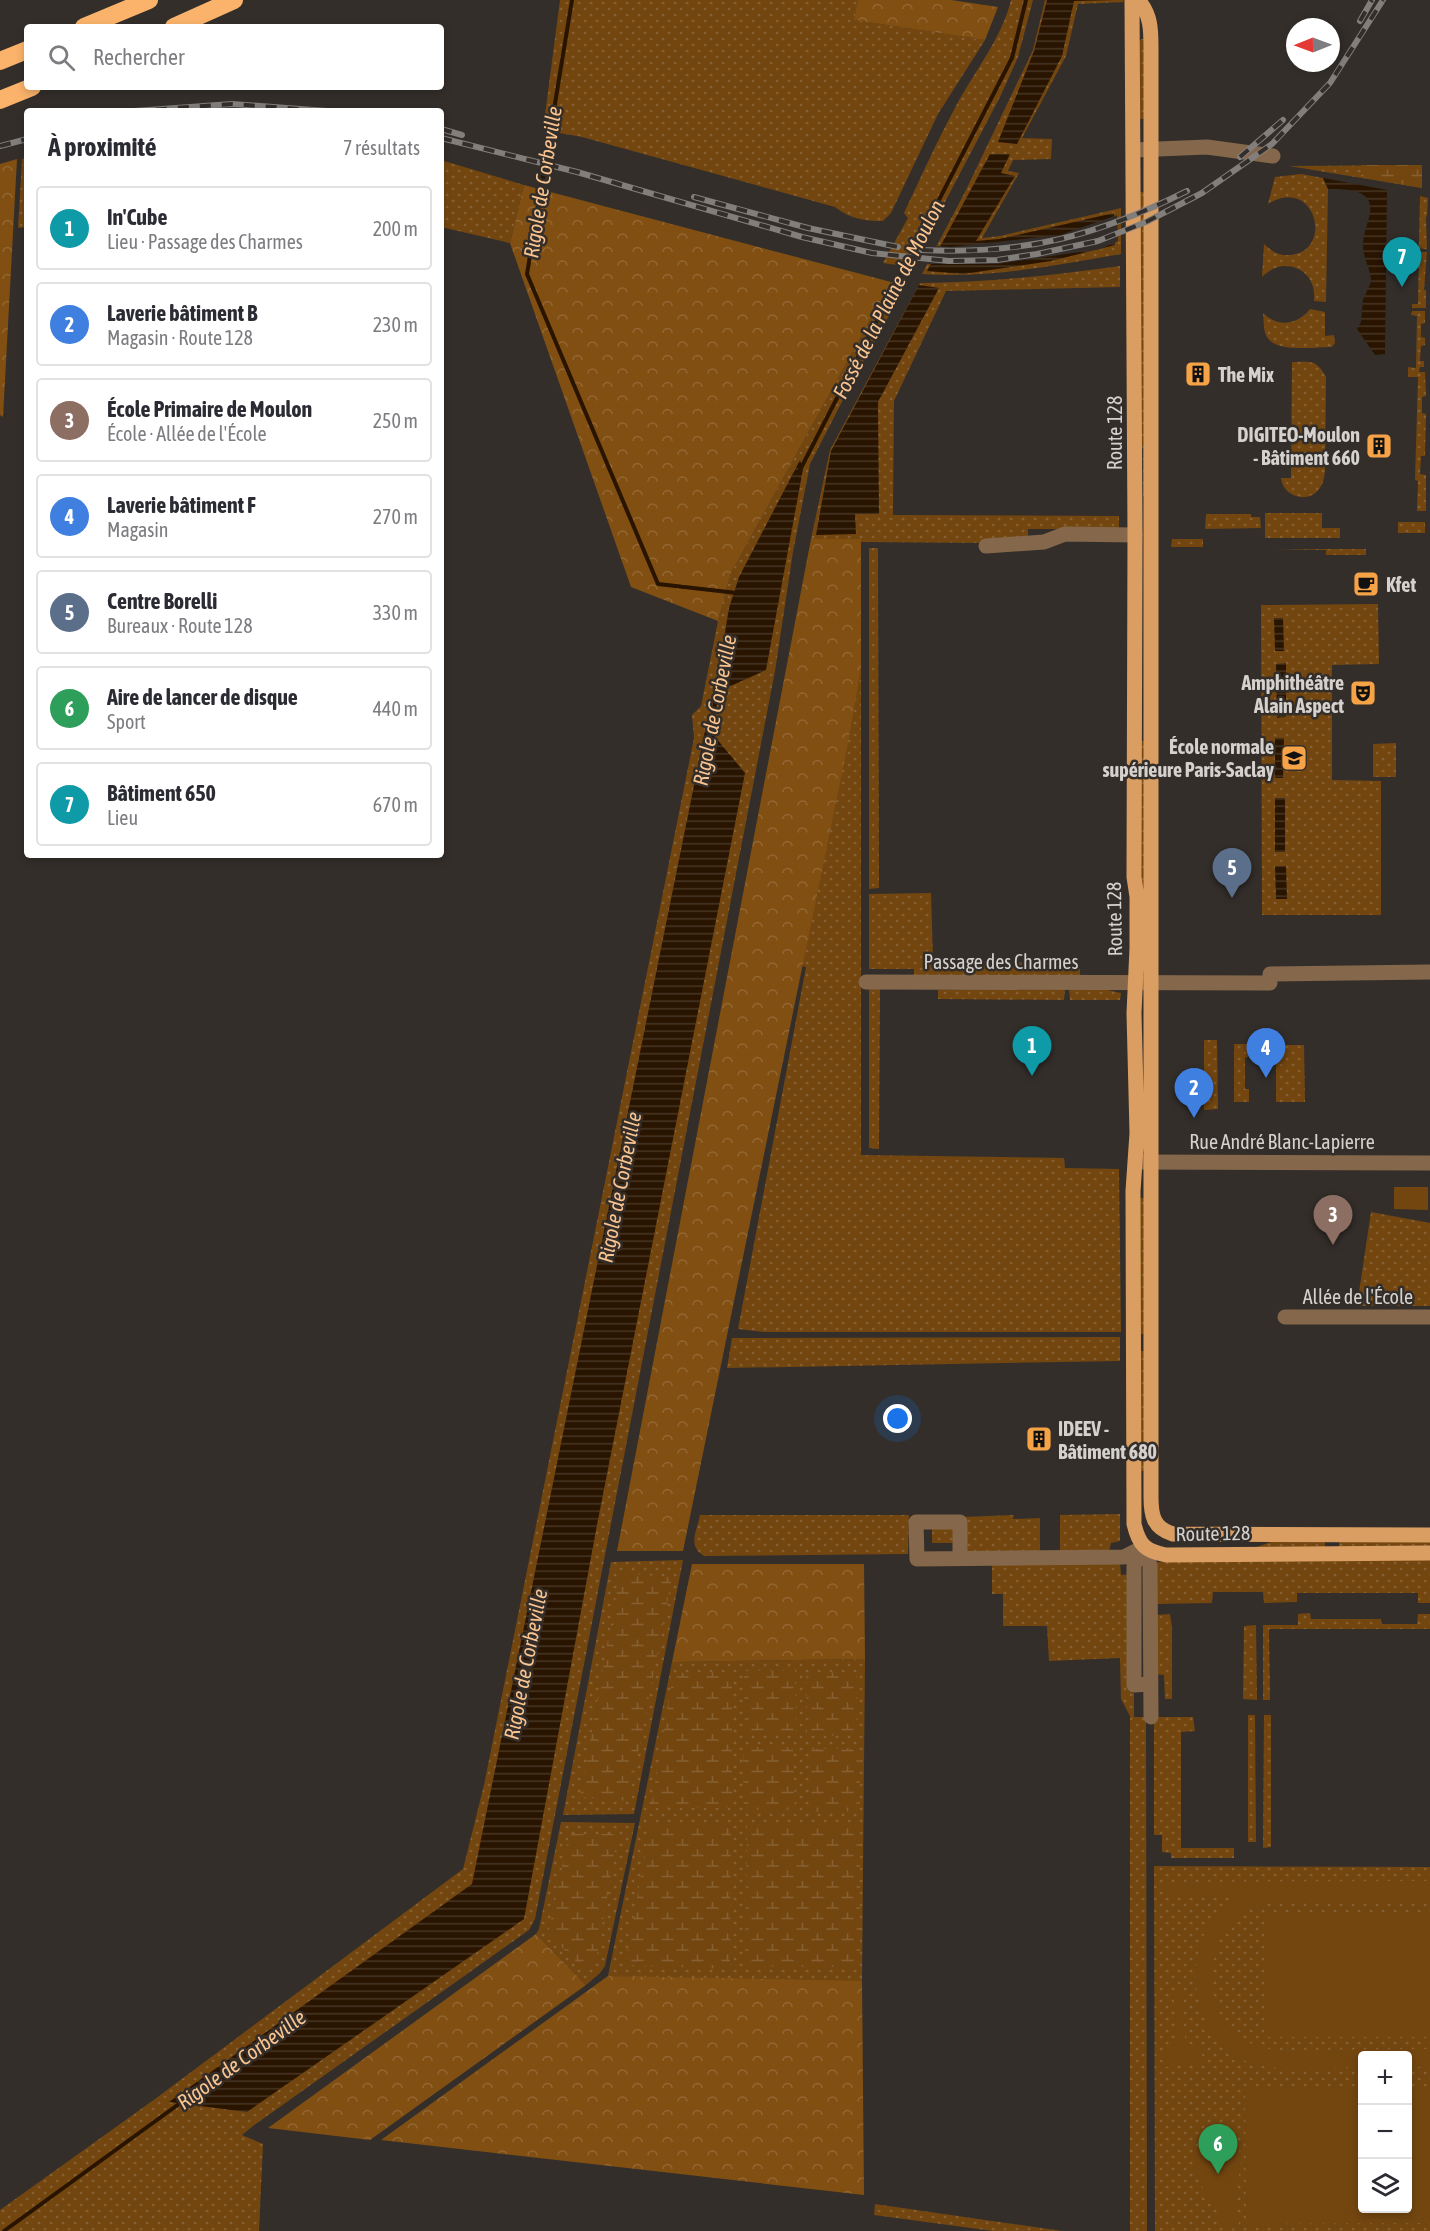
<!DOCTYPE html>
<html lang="fr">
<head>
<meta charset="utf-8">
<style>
	:root { --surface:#fff; --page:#f7f7f7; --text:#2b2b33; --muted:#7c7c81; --line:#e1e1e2; --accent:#111827 }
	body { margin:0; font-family:"Asap Condensed",sans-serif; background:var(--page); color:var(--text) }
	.controls { position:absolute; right:18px; bottom:18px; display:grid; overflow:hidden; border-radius:6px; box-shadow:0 3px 9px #0003 }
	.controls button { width:54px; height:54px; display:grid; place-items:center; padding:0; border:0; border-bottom:2px solid var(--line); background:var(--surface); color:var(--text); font:30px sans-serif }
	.compass { position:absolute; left:1286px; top:18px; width:54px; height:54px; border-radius:50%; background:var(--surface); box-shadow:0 3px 9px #0003; rotate:269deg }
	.you { position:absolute; left:898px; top:1419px; width:21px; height:21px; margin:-15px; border:4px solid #fff; border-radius:50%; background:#1a73e8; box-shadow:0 0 0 9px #1a73e833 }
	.badge { display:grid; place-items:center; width:39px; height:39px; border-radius:50%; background:var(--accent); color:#fff; font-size:20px; font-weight:700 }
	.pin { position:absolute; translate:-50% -50px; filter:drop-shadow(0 2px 3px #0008) }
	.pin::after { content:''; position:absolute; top:32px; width:21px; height:18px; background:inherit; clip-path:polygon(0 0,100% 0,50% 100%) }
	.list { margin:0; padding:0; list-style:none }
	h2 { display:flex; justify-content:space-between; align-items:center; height:78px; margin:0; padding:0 24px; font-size:26px }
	h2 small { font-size:20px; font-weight:400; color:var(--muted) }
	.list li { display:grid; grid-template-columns:39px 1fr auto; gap:18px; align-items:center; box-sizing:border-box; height:84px; margin:0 12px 12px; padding:0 12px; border:2px solid var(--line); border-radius:6px }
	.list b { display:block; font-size:22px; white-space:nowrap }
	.list p { margin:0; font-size:20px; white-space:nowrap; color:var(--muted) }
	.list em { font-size:20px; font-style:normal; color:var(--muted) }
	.icon { flex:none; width:33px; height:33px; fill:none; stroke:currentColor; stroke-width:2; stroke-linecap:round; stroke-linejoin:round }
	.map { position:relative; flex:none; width:1430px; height:2231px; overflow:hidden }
	.search { position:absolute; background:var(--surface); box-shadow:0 3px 9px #0003; left:24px; top:24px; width:420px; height:66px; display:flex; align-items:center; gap:15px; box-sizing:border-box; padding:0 21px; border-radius:6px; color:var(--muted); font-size:22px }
	.panel { position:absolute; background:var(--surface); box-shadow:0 3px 9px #0003; left:24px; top:108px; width:420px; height:750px; border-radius:6px }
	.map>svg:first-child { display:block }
</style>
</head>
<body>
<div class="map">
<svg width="1430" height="2231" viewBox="0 0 1430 2231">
	<defs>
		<pattern id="green-dots" width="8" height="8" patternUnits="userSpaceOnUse" patternTransform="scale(1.5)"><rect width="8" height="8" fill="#734610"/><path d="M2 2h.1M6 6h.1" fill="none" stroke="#866032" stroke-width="1.8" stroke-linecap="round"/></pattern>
		<pattern id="forest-crowns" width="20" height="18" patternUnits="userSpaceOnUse" patternTransform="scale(1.5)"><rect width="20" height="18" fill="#814f12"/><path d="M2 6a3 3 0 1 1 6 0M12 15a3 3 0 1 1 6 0" fill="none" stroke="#926733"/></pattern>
		<pattern id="wetland-marsh" width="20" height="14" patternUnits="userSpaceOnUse" patternTransform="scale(1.5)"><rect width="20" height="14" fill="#734610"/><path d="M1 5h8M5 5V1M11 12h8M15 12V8" fill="none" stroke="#866032"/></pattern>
		<pattern id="water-rules" width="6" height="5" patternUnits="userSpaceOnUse" patternTransform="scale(1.5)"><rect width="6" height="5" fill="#291400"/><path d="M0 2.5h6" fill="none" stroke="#473524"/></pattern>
	</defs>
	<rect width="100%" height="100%" fill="#332e2a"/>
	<path fill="url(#green-dots)" fill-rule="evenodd" d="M560 0H858L855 20 985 40 938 114 891 213 883 221C865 221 850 219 835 207L582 137 543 130Z
		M1011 0H1033L1018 57 1001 95 911 267 883 263 908 218 904 213C921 177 937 141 956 106 974 72 1002 38 1011 0Z
		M1045 0H1123L1124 2 1078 4 1066 56 1022 138 1052 139 1051 159 1013 160 1008 171 1019 173 982 238 1000 236 1121 208V254C1056 265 988 279 922 274L966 190 1033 50Z
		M1141 39H1144L1147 119H1137L1139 42Z
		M27 157V227L18 228 22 159Z
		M441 160 524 185 510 243 441 227Z
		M1422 165V188L1289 166Z
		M1301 174 1323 178 1328 189 1326 302 1314 301C1318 270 1284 254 1262 277L1264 244C1271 251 1279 256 1289 255 1335 253 1316 174 1268 204L1275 177Z
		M1138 192H1147V495L1143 496V450L1138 424Z
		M1420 196 1428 198 1427 216 1426 217 1427 249 1412 248 1413 245H1419Z
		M1412 252H1427L1424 290H1426V308H1412V304H1418L1419 256 1412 255Z
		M1120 266V287L946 291 894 401 893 515 1119 516V529H1028V539L987 543 861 542V539H811L830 450 920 283C987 283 1053 275 1120 266Z
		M891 282 907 283 848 390 810 464 793 552 775 671 535 1919 529 1930 253 2126 242 2135 263 2144 259 2231H0V2210L155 2099 463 1869 484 1785 694 738 692 715 701 706 718 621 731 573Z
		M1310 309 1325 312V336L1334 335 1335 343 1332 347C1316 347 1276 353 1267 337 1263 330 1264 321 1263 313 1278 328 1297 325 1310 309Z
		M1412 311H1425V323L1421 324V337L1425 338V345L1421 346 1420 361H1424V367H1420L1419 372H1425L1426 396 1422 397V413L1426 414 1425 456H1421L1420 474 1426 475V511H1417L1418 481 1415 480 1418 377H1408V367L1416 368 1417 316 1411 315Z
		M1292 362C1311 362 1316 359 1326 377L1325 472C1324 476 1324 482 1321 486 1311 505 1283 498 1281 478H1291Z
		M1265 513H1322V528H1340V538H1265Z
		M1206 514H1251V517H1260L1261 528 1205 529Z
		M1398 522H1425V533H1398Z
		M1172 539H1203V547H1171Z
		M869 548H878L879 888 869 889Z
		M1275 549H1366V555H1326V550Z
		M1378 604 1379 664 1332 665V780L1381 781V915H1262L1261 605Z
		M861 668V1155L1064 1158 1065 1168 1119 1169 1121 1332H765L738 1329 806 967 802 966Z
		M1137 741H1147V941L1137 875Z
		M1396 743V777H1373V744Z
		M931 893 933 960 1080 964V975H914V969H869V894Z
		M869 989H880L879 1149 869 1148Z
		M1065 989 1064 1000 938 999V990Z
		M1069 989H1103L1121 993 1120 1000H1070Z
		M1204 1040H1217L1218 1109 1204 1110Z
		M1234 1044H1249L1248 1057 1245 1058V1089H1249V1102H1234Z
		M1276 1045H1304L1305 1102H1276Z
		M1137 1198H1147V1334H1137Z
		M1371 1212 1430 1223V1306H1357Z
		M1120 1337V1361L727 1368 732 1338Z
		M1137 1351H1147V1471H1137Z
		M1120 1514V1541L1111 1543 1109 1552H1060V1515Z
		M700 1515H909L908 1554 704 1556C687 1546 697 1531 700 1515Z
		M1014 1515 1013 1519 1040 1518V1554L965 1553 963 1517Z
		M932 1527H954V1543H932Z
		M1279 1539H1325V1550L1257 1547Z
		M1339 1539H1430V1549L1339 1550Z
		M1236 1557H1430V1603H1418V1593H1297V1602L1264 1603 1263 1592H1213L1212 1603 1154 1604 1155 1562H1221Z
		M683 1560 634 1814 563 1815 611 1562Z
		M1120 1562 1121 1575 1130 1574 1131 1692 1134 1693V1717H1146L1147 2231H1130V1716L1121 1699 1120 1658 1049 1661 1047 1626H1003V1594H992V1563Z
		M1310 1613 1311 1619H1381L1382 1624H1417L1418 1614H1430V1629H1269L1270 1700H1263V1625H1298V1614Z
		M1170 1614 1172 1627V1699H1165L1164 1675 1154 1674 1155 1615Z
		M1256 1625 1257 1700 1243 1699 1244 1626Z
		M865 1659 862 1981H735L608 1976 672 1662Z
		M1248 1715H1255L1256 1842H1248Z
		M1264 1715H1271V1847L1263 1848Z
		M1154 1717H1193L1195 1731 1181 1732V1848H1234V1858H1171V1853L1162 1852V1835H1154Z
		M561 1822 635 1823 605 1966 600 1973 586 1985 536 1934 539 1929Z
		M1154 1866 1430 1867V2231H1155ZM1362 2056H1408V2208H1362Z
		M875 2204 1062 2231H993L874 2215Z"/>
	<path fill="url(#forest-crowns)" d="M858 0H951L998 7 985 40 854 20Z
		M17 159 3 417 0 415V164Z
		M524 185 891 282 731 573 718 621 631 587 510 243Z
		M811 539H861V668L847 748 683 1551H617Z
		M692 1564H864L865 1659 672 1662Z
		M536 1934 586 1985 370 2140 268 2128Z
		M608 1976 862 1981 864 2195 381 2140Z"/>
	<path fill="url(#wetland-marsh)" d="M1361 165H1422V188L1361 177Z
		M620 1573 672 1577 629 1801 580 1797Z
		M795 1670 796 1733 745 1734 744 1671Z
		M732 1672V1808H651L673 1673Z
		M857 1672 858 1735 807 1736 806 1673Z
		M743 1747H793L795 1810H744Z
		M859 1748 860 1811 810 1812 809 1749Z
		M731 1825 730 1969 625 1965 650 1826Z
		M747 1826H860V1967L745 1966Z
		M569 1834H618L596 1961 586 1971 548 1934Z"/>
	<path fill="#734610" d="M1394 1187H1428V1210L1394 1209Z
		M1430 1881V1903C1411 1900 1390 1902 1370 1902 1339 1902 1273 1895 1247 1910 1209 1931 1202 1990 1226 2024 1237 2040 1255 2046 1273 2050L1430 2049V2067H1408V2056H1362V2067C1333 2067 1285 2071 1258 2065 1198 2052 1182 1974 1208 1926 1214 1914 1225 1905 1236 1897H1165V1882Z
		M1264 1915H1430V2037H1264Z
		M1180 1990 1186 2046 1201 2044 1203 2063 1165 2067 1163 2047 1178 2045 1173 1991Z
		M1245 2088H1362V2208H1408V2088H1430V2223L1246 2224Z
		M1229 2135C1249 2142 1236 2186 1236 2203 1236 2210 1238 2217 1239 2223L1234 2229 1222 2225C1219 2219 1219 2214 1216 2208 1212 2199 1205 2192 1201 2184 1185 2153 1200 2144 1229 2135Z"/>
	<path fill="url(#water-rules)" d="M1047 0H1115L1074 1 1062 56 1017 144 998 142 1034 51Z
		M990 154H1010L1001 173 1015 176 976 241 999 239 1114 213 1115 245 1051 261 963 274 927 271Z
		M1323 178 1387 190 1385 354 1375 355 1357 329 1361 322 1363 300 1371 282C1371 269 1363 259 1363 245 1363 234 1368 224 1370 213 1374 188 1344 189 1328 189Z
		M919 285 939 288 878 402 879 514H855L856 534 816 535 831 451Z
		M800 460 803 469 766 670 715 693 729 608 739 577Z
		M1274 618H1283L1284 651H1275Z
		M1286 663V717L1277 718 1276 664Z
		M706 726 745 773 597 1525 524 1919 247 2112 169 2102 472 1884Z
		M1275 738H1284L1283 778H1275Z
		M1275 798H1285V852H1275Z
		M1275 866H1286L1287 899H1276Z"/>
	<path fill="#332e2a" d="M1117 215 1118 241 1101 249 997 264H927L937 246 951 247 1060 235Z"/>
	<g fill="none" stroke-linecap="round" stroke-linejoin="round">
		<path stroke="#291400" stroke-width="4" d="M572 0 527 274 658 584 737 593
			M800 470 1012 58 1026 0
			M709 734 718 689
			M4 2231 183 2101"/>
		<path stroke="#85684c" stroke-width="15" d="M1134 150 1207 147 1273 156
			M986 546 1044 542 1065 534 1135 535
			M866 982 1269 983H1270V974L1430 972
			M1139 1162 1430 1163
			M1285 1317H1430
			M1144 1547 1150 1565 1151 1717
			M1144 1547 1134 1565V1685L1150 1684
			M960 1558V1522H916L917 1559 1124 1557 1144 1547"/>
		<path stroke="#da9e63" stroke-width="15" d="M1132 0 1135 535 1134 877 1137 897V948L1134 1013 1137 1133 1133 1191 1134 1524C1139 1545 1145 1551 1166 1555L1430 1553
			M1138 0C1152 15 1151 33 1151 53V1497C1151 1515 1153 1528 1173 1534L1430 1535"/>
		<path stroke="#fbb36b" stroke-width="18" d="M84 27 149 0
			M174 27 234 0
			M0 61 27 50
			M0 100 32 87"/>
		<defs>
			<path id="rail" d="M1360 21 1372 0
				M134 111 232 104 327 111
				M441 129 462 135
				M441 138 577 172 802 237 872 253 949 261 997 260 1037 254 1098 241 1146 222 1202 193 1272 144 1330 83 1383 0
				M0 146 27 139
				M1240 157 1283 120
				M694 197 808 228 898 247
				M922 250C1024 255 1097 236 1187 191"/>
		</defs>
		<use href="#rail" stroke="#827e7b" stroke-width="6"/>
		<use href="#rail" stroke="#332e2a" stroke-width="4" stroke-dasharray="11" stroke-linecap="butt"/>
	</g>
	<defs>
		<symbol id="building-square" viewBox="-11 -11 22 22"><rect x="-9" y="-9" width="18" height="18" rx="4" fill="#f6a247" stroke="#332e2a"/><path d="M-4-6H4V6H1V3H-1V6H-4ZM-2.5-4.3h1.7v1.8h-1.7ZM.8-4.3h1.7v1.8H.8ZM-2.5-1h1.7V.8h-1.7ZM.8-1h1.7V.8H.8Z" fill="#111"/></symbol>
		<symbol id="cafe-square" viewBox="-11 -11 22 22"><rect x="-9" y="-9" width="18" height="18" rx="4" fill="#f6a247" stroke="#332e2a"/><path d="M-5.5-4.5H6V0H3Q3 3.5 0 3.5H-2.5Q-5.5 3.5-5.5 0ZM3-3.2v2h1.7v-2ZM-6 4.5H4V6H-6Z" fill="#111"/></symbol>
		<symbol id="theatre-square" viewBox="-11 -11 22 22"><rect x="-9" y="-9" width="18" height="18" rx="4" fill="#f6a247" stroke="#332e2a"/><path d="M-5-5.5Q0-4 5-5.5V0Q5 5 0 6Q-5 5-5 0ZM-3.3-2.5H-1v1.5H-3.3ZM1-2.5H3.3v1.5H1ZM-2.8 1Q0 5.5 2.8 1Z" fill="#111"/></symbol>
		<symbol id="university-square" viewBox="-11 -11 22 22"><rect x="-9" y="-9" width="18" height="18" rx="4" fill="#f6a247" stroke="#332e2a"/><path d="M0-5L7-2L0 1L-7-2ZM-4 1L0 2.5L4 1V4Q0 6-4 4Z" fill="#111"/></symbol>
	</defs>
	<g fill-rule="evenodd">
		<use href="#building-square" x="1183" y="359" width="30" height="30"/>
		<use href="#building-square" x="1364" y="431" width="30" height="30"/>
		<use href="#cafe-square" x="1351" y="569" width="30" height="30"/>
		<use href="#theatre-square" x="1348" y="678" width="30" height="30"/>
		<use href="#university-square" x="1279" y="743" width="30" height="30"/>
		<use href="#building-square" x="1024" y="1424" width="30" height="30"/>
	</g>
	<g text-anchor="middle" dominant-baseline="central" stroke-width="5" stroke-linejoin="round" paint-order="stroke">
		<g font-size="20" font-weight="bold" fill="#d4d1cf" stroke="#332e2a" text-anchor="start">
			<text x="1218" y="374">The Mix</text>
			<text x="1360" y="434" text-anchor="end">DIGITEO-Moulon<tspan x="1360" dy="23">- Bâtiment 660</tspan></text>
			<text x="1386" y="584">Kfet</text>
			<text x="1344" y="682" text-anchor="end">Amphithéâtre<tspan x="1344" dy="23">Alain Aspect</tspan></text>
			<text x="1274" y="746" text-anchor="end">École normale<tspan x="1274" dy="23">supérieure Paris-Saclay</tspan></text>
			<text x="1058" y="1428">IDEEV -<tspan x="1058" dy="23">Bâtiment 680</tspan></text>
		</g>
		<g font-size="20" fill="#d4d1cf" stroke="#332e2a">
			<text transform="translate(1114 433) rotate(-90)">Route 128</text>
			<text transform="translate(1114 919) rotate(-91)">Route 128</text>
			<text x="1001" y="961">Passage des Charmes</text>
			<text x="1282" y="1141">Rue André Blanc-Lapierre</text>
			<text x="1358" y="1296">Allée de l'École</text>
			<text transform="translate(1213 1533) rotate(-1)">Route 128</text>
		</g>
		<g font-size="21" font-style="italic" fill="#fac490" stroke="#332e2a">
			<text transform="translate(542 182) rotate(-81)">Rigole de Corbeville</text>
			<text transform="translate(888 299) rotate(-63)">Fossé de la Plaine de Moulon</text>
			<text transform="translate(714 710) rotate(-79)">Rigole de Corbeville</text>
			<text transform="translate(619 1187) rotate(-79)">Rigole de Corbeville</text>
			<text transform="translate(525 1664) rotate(-79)">Rigole de Corbeville</text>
			<text transform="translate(241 2059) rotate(-36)">Rigole de Corbeville</text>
		</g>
	</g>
</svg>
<div class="controls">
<button>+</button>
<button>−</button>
<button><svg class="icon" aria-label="layers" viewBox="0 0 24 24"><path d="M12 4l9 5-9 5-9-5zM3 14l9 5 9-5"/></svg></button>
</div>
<svg class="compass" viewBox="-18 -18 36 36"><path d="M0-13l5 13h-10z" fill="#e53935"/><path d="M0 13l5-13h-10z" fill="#7c7c81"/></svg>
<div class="you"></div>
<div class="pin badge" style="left:1032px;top:1076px;background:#0f9aa8">1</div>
<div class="pin badge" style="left:1194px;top:1118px;background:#3f7fe0">2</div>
<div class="pin badge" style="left:1333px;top:1245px;background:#8d6e63">3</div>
<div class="pin badge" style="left:1266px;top:1078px;background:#3f7fe0">4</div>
<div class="pin badge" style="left:1232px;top:898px;background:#5c6f8a">5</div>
<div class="pin badge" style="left:1218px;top:2174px;background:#2e9e5b">6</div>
<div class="pin badge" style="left:1402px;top:287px;background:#0f9aa8">7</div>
<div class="search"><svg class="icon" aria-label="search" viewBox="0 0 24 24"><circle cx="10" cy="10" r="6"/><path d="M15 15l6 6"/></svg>Rechercher</div>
<section class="panel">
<h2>À proximité<small>7 résultats</small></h2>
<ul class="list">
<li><span class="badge" style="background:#0f9aa8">1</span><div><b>In'Cube</b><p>Lieu · Passage des Charmes</p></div><em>200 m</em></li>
<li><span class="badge" style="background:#3f7fe0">2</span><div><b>Laverie bâtiment B</b><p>Magasin · Route 128</p></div><em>230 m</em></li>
<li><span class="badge" style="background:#8d6e63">3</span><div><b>École Primaire de Moulon</b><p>École · Allée de l'École</p></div><em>250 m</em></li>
<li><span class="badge" style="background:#3f7fe0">4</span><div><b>Laverie bâtiment F</b><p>Magasin</p></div><em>270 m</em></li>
<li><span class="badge" style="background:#5c6f8a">5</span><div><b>Centre Borelli</b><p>Bureaux · Route 128</p></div><em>330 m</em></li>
<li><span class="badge" style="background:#2e9e5b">6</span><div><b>Aire de lancer de disque</b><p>Sport</p></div><em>440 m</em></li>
<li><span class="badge" style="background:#0f9aa8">7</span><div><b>Bâtiment 650</b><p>Lieu</p></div><em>670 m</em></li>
</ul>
</section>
</div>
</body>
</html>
